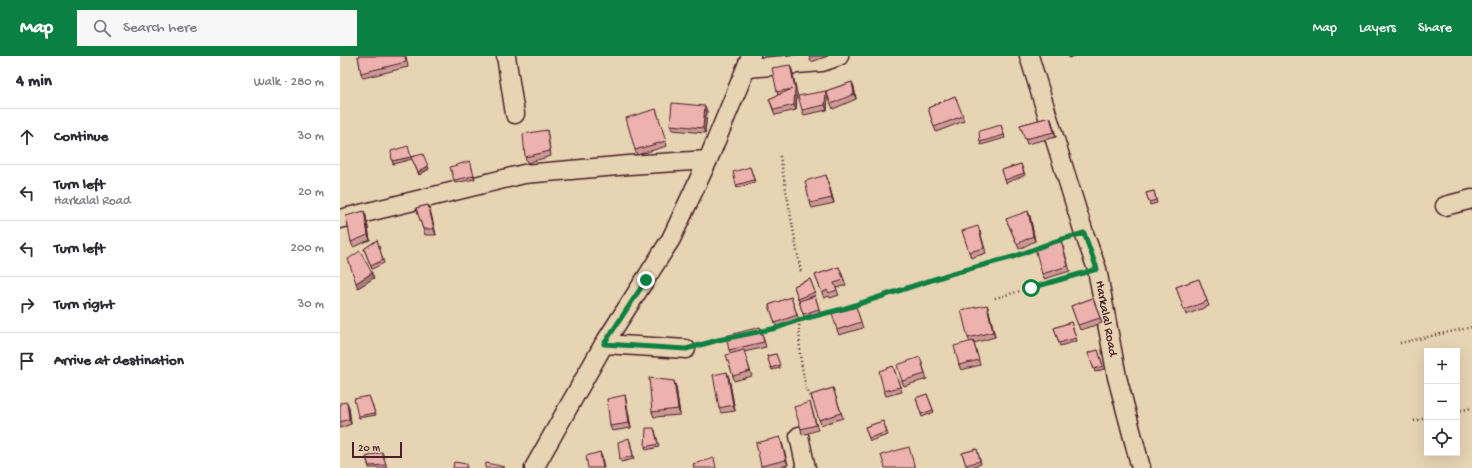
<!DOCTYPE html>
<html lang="en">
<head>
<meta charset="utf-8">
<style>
	:root { --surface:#fff; --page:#f7f7f7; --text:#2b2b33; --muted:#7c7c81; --line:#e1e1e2; --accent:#0b8043 }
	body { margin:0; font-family:"Gochi Hand",sans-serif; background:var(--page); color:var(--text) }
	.controls { position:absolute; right:12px; bottom:12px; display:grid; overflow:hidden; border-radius:0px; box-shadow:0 4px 16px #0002 }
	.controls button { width:36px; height:36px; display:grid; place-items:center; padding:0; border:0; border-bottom:1px solid var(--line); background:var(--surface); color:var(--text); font:20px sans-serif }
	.scale { position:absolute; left:12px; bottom:10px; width:50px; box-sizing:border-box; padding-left:4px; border:2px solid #4a1f2b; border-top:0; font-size:11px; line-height:14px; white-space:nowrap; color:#4a1f2b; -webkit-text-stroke:3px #e6d4b2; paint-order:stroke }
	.stop { position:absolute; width:12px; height:12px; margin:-9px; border:3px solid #0b8043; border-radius:50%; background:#fff }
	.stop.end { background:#0b8043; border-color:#fff; box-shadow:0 1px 4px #0008 }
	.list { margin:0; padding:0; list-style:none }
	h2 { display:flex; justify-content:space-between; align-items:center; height:52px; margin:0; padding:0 16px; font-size:17px }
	h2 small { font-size:13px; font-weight:400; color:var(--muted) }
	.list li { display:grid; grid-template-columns:26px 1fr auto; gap:12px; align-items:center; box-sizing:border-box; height:56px; padding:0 16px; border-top:1px solid var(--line) }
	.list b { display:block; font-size:15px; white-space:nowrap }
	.list p { margin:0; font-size:13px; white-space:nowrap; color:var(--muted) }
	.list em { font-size:13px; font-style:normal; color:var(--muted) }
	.icon { flex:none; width:22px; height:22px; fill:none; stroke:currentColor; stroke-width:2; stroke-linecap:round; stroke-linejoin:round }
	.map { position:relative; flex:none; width:1132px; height:412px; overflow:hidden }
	header { display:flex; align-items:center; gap:24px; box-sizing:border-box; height:56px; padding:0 20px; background:var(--accent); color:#fff }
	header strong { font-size:19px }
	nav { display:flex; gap:22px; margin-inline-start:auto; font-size:14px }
	.search { width:280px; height:36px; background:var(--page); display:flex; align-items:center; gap:10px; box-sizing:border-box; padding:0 14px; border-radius:0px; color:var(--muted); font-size:15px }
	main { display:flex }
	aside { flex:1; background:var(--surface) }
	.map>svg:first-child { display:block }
</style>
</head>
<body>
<header>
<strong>Map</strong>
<div class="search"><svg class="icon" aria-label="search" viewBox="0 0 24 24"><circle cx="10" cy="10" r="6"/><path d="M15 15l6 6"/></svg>Search here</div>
<nav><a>Map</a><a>Layers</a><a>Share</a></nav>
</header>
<main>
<aside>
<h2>4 min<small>Walk · 280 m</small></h2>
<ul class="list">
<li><svg class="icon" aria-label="ahead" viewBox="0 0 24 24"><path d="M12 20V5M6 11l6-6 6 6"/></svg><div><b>Continue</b></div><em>30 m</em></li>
<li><svg class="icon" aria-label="left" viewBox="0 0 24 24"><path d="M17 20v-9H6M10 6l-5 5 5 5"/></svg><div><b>Turn left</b><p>Harkalal Road</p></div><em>20 m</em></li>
<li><svg class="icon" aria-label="left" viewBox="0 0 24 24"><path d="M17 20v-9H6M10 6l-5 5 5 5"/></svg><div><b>Turn left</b></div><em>200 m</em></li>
<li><svg class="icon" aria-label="right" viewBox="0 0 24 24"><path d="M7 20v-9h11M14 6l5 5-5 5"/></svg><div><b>Turn right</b></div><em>30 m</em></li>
<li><svg class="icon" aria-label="arrive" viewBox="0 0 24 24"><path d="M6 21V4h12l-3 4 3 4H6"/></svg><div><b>Arrive at destination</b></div></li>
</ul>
</aside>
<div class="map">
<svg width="1132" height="412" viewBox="0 0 1132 412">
	<rect width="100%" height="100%" fill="#e6d4b2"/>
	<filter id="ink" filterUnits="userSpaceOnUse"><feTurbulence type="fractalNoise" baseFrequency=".025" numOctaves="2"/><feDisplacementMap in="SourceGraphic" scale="8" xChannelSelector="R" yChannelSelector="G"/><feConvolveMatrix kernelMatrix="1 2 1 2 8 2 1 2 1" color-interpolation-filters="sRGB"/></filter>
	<g filter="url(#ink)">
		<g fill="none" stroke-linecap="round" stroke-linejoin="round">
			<defs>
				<g id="street">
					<path d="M166 0 175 58"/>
					<path id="s1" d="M689 0 744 177 757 213 777 321 801 412"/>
					<path d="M407 12 482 6 499 0"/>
					<path d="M1105 150 1132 143"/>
					<path d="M0 163 184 118 289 109 368 104"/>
					<path d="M264 288 346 293"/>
					<path d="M459 380 466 412"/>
					<path d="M194 412 264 288 331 183 368 104 411 0"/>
				</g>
			</defs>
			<use href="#street" stroke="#4a1f2b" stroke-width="21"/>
			<path stroke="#4a1f2b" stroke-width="2.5" stroke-dasharray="1 3" stroke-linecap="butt" d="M440 100 461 217
				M701 190 729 182
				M655 242 741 218
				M459 265 460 299 466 333 473 344
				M420 276 437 272 459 265 506 252 610 218 673 201 696 192
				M1060 287 1132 271
				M361 289 390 282
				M1117 355 1132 352
				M1074 365 1087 362"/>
			<use href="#street" stroke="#e6d4b2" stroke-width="18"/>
		</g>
		<path fill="#cc9995" stroke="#4a1f2b" d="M18 0H66L68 11 23 22 21 17Z
			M469 0H488L471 6Z
			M729 0H735L729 2Z
			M452 14 457 38 456 54 435 59 429 43 438 39 437 36Z
			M512 26 514 31 516 43 493 53 488 40 487 54 464 59 462 54 486 35Z
			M615 40 624 65 596 76 588 52Z
			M316 53 327 90 297 99 295 94Z
			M367 55 365 77 332 74 330 69Z
			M710 61 712 66 716 81 687 88 680 69Z
			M661 69 665 82 641 89 640 86Z
			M207 74 208 80 211 100 187 107 185 101Z
			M71 101 89 113 79 119 72 103 53 108 52 105Z
			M130 105 135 123 115 127 114 124Z
			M681 108 685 119 666 127 662 114Z
			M410 111 415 126 397 132 396 129Z
			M488 125 494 147 472 152 470 147Z
			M814 135 817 147 810 149 806 137Z
			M88 149 90 154 96 179H85L76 152Z
			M24 155 26 160 30 184 13 191 11 186Z
			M690 160 695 185 679 193 666 163Z
			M640 175 646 197 631 202 629 196Z
			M37 184 44 207 32 213 24 193Z
			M723 190 730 215 704 223 702 218Z
			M499 211 506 229 496 232 499 239 490 242 489 240 484 242 475 219Z
			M470 223 476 239 466 243 475 240 480 256 464 261 459 245 454 230Z
			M859 223 869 250 846 259 836 231Z
			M451 241 459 264 437 272 429 249Z
			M753 242 762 267 740 274 731 250Z
			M647 249 649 255 655 281 634 287 640 309 621 314 619 309 630 286 628 282Z
			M516 251 523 272 499 279 497 274Z
			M731 266 737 285 720 290 714 272Z
			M420 271 426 291 404 296 412 320 394 325 393 320 391 298 389 294Z
			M758 294 764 313 755 316 748 297Z
			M436 298 440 312 432 314 427 300Z
			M580 301 587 323 564 330 562 325Z
			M553 310 562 336 546 340 544 335Z
			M387 316 389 322 395 355 381 357 379 352Z
			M334 325 336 331 340 359 314 361 312 356Z
			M493 332 503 362 481 369 471 339Z
			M587 338 594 356 582 361 576 342Z
			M285 339 286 344 291 372 272 375 270 370Z
			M29 340 36 359 19 362 18 360Z
			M470 346 478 374 462 379 461 373Z
			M0 347 9 351 11 368 0 372Z
			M543 365 548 379 530 385 525 371Z
			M315 374 319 391 306 394 305 391Z
			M440 381 448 409 435 412H422L421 410Z
			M290 385 294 403 281 406 280 403Z
			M637 393 641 408 627 412 622 397Z
			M42 396 47 412H29L26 401Z"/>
		<path fill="#a67d79" stroke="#4a1f2b" d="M450 9 452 14 457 38 456 54 454 49Z
			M512 26 514 31 516 43 514 38Z
			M486 35 488 40 487 54 485 49Z
			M365 50 367 55 365 77 363 72Z
			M710 61 712 66 716 81 714 76Z
			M88 110 89 113 79 119 78 116Z
			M486 119 488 125 494 147 492 142Z
			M88 149 90 154 96 179 94 173Z
			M24 155 26 160 30 184 28 179Z
			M688 155 690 160 695 185 693 180Z
			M32 217 34 222 18 232 16 227Z
			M647 249 649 255 655 281 653 276Z
			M387 316 389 322 395 355 393 349Z
			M334 325 336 331 340 359 338 353Z
			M285 339 286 344 291 372 289 367Z
			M7 346 9 351 11 368 9 363Z
			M440 381 442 386 448 409 446 404Z
			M260 396 262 401 264 412H263Z"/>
		<path fill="#edb2ad" stroke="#4a1f2b" d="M18 0H65L66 6 21 17Z
			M450 9 455 32 454 49 434 54 429 43 452 33 437 36 432 12Z
			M512 26 514 38 491 48 486 35 485 49 462 54 458 40 486 35Z
			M615 40 623 60 594 71 588 52Z
			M332 47 365 50 363 72 330 69Z
			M316 53 326 85 295 94 286 62Z
			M710 61 714 76 685 83 680 69Z
			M661 69 664 79 640 86 639 75Z
			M207 74 210 95 185 101 183 78Z
			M68 90 71 101 52 105 51 95Z
			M83 98 88 110 78 116 71 101Z
			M130 105 134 120 114 124 110 111Z
			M681 108 684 117 665 124 662 114Z
			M410 111 414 124 396 129 393 116Z
			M486 119 492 142 470 147 465 125Z
			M814 135 816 144 809 146 806 137Z
			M88 149 94 173H83L76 152Z
			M24 155 28 179 11 186 6 160Z
			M688 155 693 180 677 188 666 163Z
			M638 170 644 192 629 196 622 175Z
			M37 184 43 204 31 210 24 193Z
			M721 185 728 210 702 218 695 192Z
			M20 195 32 217 16 227 8 203Z
			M499 211 504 224 494 227 497 234 489 237 487 234 482 237 475 219Z
			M470 223 475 236 458 243 454 230Z
			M859 223 867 245 844 254 836 231Z
			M475 240 479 253 463 258 459 245Z
			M451 241 457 259 435 267 429 249Z
			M753 242 760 262 738 269 731 250Z
			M647 249 653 276 628 282 621 254Z
			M516 251 521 266 497 274 492 257Z
			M731 266 736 282 719 287 714 272Z
			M420 271 424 286 389 294 386 280Z
			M633 285 639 304 619 309 614 290Z
			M404 294 410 315 393 320 386 299Z
			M758 294 763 310 754 313 748 297Z
			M436 298 440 309 431 312 427 300Z
			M580 301 585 318 562 325 557 309Z
			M553 310 560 331 544 335 539 315Z
			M387 316 393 349 379 352 373 319Z
			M309 322 334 325 338 353 312 356Z
			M493 332 501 357 479 364 471 339Z
			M587 338 593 354 581 358 576 342Z
			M285 339 289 367 270 370 267 343Z
			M29 340 35 357 18 360 14 343Z
			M7 346 9 363 0 366V347Z
			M470 346 476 369 461 373 454 351Z
			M543 365 547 376 529 382 525 371Z
			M306 372H314L318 388 305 391Z
			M440 381 446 404 421 410 416 387Z
			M289 382 293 400 280 403 278 386Z
			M569 391 575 412H545L541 399Z
			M637 393 640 405 626 409 622 397Z
			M42 396 46 409 29 410 26 401Z
			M260 396 263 412H248L246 400Z
			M374 402 376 412H354L353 408Z
			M114 406 127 408V412H113Z
			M146 407 165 411 164 412H145Z"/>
	</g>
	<g fill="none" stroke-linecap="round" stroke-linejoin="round" filter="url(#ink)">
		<path stroke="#0b8043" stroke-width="5" d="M306 224 264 288 346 293 378 284 437 272 459 264 506 252 610 218 673 201 713 186 744 177 757 213 691 232"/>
	</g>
	<g text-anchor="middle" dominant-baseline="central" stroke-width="3.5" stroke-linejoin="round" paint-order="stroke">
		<g font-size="13" fill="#4a1f2b" stroke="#e6d4b2">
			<text stroke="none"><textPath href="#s1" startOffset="274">Harkalal Road</textPath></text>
		</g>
	</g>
</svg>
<div class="controls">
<button>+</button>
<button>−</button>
<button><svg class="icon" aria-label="locate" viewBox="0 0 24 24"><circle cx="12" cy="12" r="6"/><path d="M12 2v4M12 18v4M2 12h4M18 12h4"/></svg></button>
</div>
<div class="scale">20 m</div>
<div class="stop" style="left:691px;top:232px"></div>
<div class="stop end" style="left:306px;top:224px"></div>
</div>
</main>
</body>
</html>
